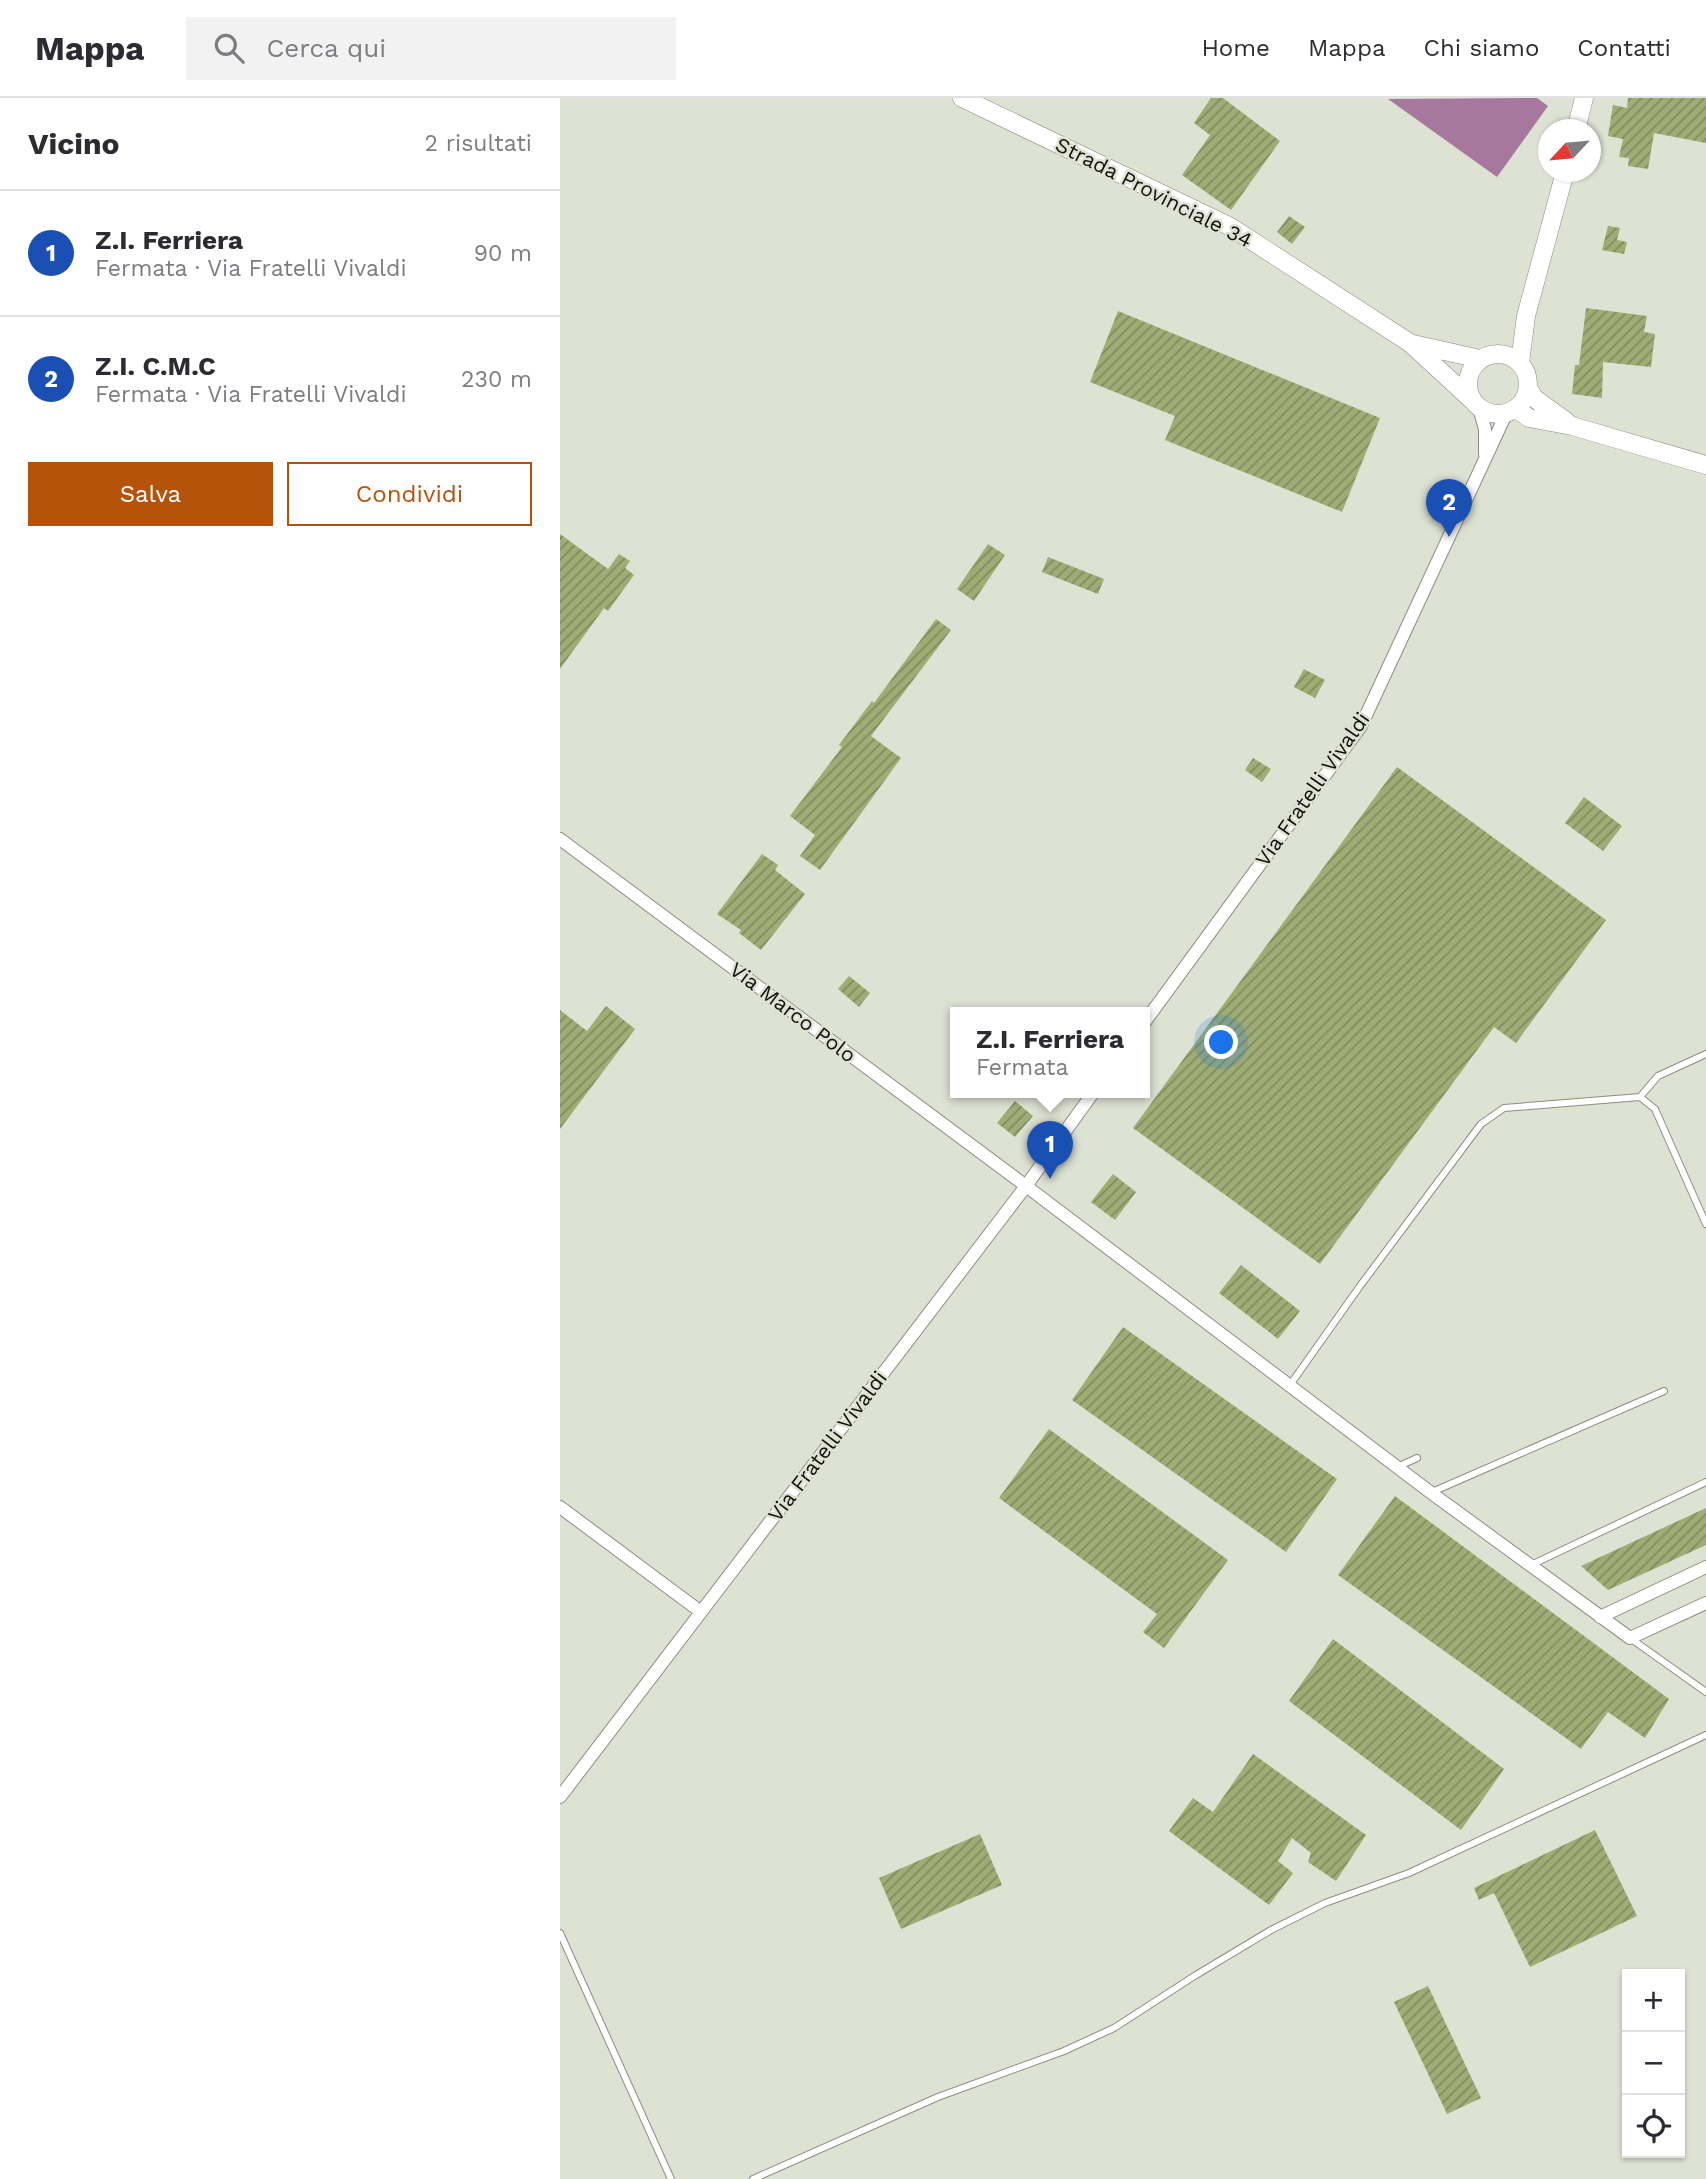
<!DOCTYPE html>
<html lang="it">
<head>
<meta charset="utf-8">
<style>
	:root { --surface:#fff; --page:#f2f2f3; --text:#2b2b33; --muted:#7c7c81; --line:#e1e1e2; --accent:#b45309 }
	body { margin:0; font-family:"Work Sans",sans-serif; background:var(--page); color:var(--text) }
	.controls { position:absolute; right:21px; bottom:21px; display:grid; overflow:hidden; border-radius:0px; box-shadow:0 2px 5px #0004 }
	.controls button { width:63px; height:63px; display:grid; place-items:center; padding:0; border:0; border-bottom:2px solid var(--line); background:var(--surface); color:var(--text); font:35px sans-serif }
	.compass { position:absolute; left:978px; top:21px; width:63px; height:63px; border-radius:50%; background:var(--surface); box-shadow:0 2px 5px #0004; rotate:244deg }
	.you { position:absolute; left:662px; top:945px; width:24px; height:24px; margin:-18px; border:5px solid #fff; border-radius:50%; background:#1a73e8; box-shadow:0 0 0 10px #1a73e833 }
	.badge { display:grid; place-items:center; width:46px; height:46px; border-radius:50%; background:var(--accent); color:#fff; font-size:23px; font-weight:700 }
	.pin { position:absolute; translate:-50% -58px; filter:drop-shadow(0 2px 4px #0008) }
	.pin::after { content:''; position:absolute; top:37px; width:24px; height:21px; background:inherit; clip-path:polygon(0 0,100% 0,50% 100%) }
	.popup { position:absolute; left:390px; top:909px; width:200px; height:91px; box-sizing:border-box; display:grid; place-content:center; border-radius:0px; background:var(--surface); filter:drop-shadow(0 2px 5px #0005); font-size:23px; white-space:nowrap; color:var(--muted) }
	.popup b { font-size:26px; color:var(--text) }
	.popup::after { content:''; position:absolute; left:50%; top:100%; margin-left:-14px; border:14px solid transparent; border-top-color:var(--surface) }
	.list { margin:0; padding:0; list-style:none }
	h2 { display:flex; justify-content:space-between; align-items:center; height:91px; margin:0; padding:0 28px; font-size:30px }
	h2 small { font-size:23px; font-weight:400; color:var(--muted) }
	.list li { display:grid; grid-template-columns:46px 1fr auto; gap:21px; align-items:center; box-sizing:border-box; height:126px; padding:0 28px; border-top:2px solid var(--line) }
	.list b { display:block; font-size:26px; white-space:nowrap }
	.list p { margin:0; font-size:23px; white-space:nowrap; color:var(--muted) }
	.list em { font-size:23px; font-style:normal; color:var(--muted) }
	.actions { display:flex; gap:14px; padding:21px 28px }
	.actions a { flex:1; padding:16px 0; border:2px solid var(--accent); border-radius:0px; text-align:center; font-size:24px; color:var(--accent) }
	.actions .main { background:var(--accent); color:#fff }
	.icon { flex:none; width:38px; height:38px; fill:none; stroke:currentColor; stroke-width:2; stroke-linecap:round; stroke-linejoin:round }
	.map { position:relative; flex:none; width:1146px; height:2081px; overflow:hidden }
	header { display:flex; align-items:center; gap:42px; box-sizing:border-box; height:98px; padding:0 35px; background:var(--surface); border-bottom:2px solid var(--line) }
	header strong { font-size:33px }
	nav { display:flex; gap:38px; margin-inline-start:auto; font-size:24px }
	.search { width:490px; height:63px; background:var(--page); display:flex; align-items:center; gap:18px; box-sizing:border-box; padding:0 24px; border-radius:0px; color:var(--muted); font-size:26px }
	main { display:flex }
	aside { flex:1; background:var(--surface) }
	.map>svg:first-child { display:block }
</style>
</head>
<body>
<header>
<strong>Mappa</strong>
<div class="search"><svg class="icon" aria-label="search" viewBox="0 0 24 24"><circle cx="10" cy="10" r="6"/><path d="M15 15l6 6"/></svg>Cerca qui</div>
<nav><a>Home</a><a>Mappa</a><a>Chi siamo</a><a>Contatti</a></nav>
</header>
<main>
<aside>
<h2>Vicino<small>2 risultati</small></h2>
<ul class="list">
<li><span class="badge" style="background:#1a4fb4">1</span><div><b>Z.I. Ferriera</b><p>Fermata · Via Fratelli Vivaldi</p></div><em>90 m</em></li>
<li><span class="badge" style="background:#1a4fb4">2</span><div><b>Z.I. C.M.C</b><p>Fermata · Via Fratelli Vivaldi</p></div><em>230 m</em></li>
</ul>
<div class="actions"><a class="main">Salva</a><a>Condividi</a></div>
</aside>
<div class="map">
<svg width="1146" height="2081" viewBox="0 0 1146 2081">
	<defs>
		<pattern id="building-hatch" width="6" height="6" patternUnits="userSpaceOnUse" patternTransform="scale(1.75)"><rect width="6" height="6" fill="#9fad75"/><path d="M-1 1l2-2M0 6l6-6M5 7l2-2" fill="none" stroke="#808b5e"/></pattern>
	</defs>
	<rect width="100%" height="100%" fill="#dee2d3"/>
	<path fill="#a7789e" d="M977 0 988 8 937 79 828 1Z"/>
	<path fill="url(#building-hatch)" d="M651 0H663L720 43 671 112 622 77 650 37 634 25Z
		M1068 0H1146V45L1094 35 1088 71 1068 68 1069 60 1059 59 1063 41 1048 38 1053 7 1067 10Z
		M729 118 745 129 732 146 717 134Z
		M1048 128 1060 130 1057 142 1067 144 1064 156 1042 152Z
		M1026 210 1087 218 1084 234 1095 236 1091 269 1043 264 1042 300 1012 296 1015 267H1019Z
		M558 213 820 320 782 414 605 342 615 318 530 284Z
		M0 436 48 471 59 456 70 463 65 470 74 477 48 513 44 510 0 571Z
		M428 446 445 457 414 503 397 491Z
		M488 459 544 481 538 496 482 474Z
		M376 521 391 532 311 638 341 660 260 772 240 758 255 737 230 718 282 649 279 647 312 603 314 605Z
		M744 571 765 582 755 600 734 589Z
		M693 660 711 671 702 684 685 672Z
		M837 669 1046 822 956 945 934 929 760 1166 573 1030Z
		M1024 699 1062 728 1043 753 1005 725Z
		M202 756 218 767 215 772 245 796 201 852 179 835 181 832 157 816Z
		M289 878 310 895 299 909 278 891Z
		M46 908 75 931 0 1031V912L27 933Z
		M455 1003 473 1018 455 1039 437 1025Z
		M553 1076 576 1094 555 1122 531 1104Z
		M681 1167 740 1213 718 1241 659 1195Z
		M563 1229 777 1381 726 1454 512 1302Z
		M489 1331 668 1462 604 1550 583 1534 597 1516 439 1400Z
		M835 1398 1109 1601 1085 1640 1048 1614 1021 1651 778 1477Z
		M1146 1410V1447L1048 1492 1021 1468Z
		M773 1541 944 1671 901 1732 729 1603Z
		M693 1656 806 1737 776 1783 748 1764 751 1755 732 1740 718 1763 733 1775 709 1807 609 1733 633 1700 653 1714Z
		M1035 1732 1077 1818 970 1869 934 1795 919 1802 914 1790Z
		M420 1736 442 1787 341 1831 319 1780Z
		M868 1888 921 2000 887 2016 834 1904Z"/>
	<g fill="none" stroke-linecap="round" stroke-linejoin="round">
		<defs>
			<path id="lane" d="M1080 999 1098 978 1146 956
				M730 1287 800 1188 921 1026 944 1010 1080 999 1095 1011 1146 1126
				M837 1369 857 1360
				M872 1394 1104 1293
				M971 1467 1146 1384
				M1070 1540 1146 1594
				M0 1835 111 2081
				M193 2081 378 1999 504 1953 554 1930 636 1877 711 1832 765 1805 849 1775 1146 1637"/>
			<path id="street" d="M919 310 925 331V356
				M0 741 466 1088 870 1394 1070 1540 1146 1505
				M584 925 801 628 946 316
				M0 1409 141 1514
				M1040 1519 1146 1469
				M0 1699 466 1088 533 995"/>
			<path id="secondary" d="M402 0 669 128 850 245 913 303
				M1016 32 1024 0
				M853 246 920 261
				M908 286a30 30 0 1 1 60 0a30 30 0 1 1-60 0Z
				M960 265 966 218 1005 74
				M968 290 974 300 1007 324
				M956 311 969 320 1012 328 1146 367"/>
		</defs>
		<use href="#lane" stroke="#8b8e80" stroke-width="8"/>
		<use href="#street" stroke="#8b8e80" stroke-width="14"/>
		<use href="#secondary" stroke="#8b8e80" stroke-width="19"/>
		<use href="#lane" stroke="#fff" stroke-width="6"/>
		<use href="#street" stroke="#fff" stroke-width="12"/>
		<use href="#secondary" stroke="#fff" stroke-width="18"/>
	</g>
	<g text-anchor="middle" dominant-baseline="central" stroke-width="5" stroke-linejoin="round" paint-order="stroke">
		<g font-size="21" fill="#11120d" stroke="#dee2d3">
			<text transform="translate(594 94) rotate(27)">Strada Provinciale 34</text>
			<text transform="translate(752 691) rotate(-55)">Via Fratelli Vivaldi</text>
			<text transform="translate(233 914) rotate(37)">Via Marco Polo</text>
			<text transform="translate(267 1348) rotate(-53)">Via Fratelli Vivaldi</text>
		</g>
	</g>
</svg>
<div class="controls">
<button>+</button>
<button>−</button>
<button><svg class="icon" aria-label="locate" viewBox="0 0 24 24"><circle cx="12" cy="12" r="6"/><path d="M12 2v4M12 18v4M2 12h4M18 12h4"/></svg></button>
</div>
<svg class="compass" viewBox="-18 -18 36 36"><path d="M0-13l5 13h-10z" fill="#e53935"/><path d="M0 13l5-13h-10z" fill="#7c7c81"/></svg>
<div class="you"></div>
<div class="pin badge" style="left:490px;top:1081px;background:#1a4fb4">1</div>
<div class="popup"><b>Z.I. Ferriera</b>Fermata</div>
<div class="pin badge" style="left:889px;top:439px;background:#1a4fb4">2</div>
</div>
</main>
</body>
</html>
